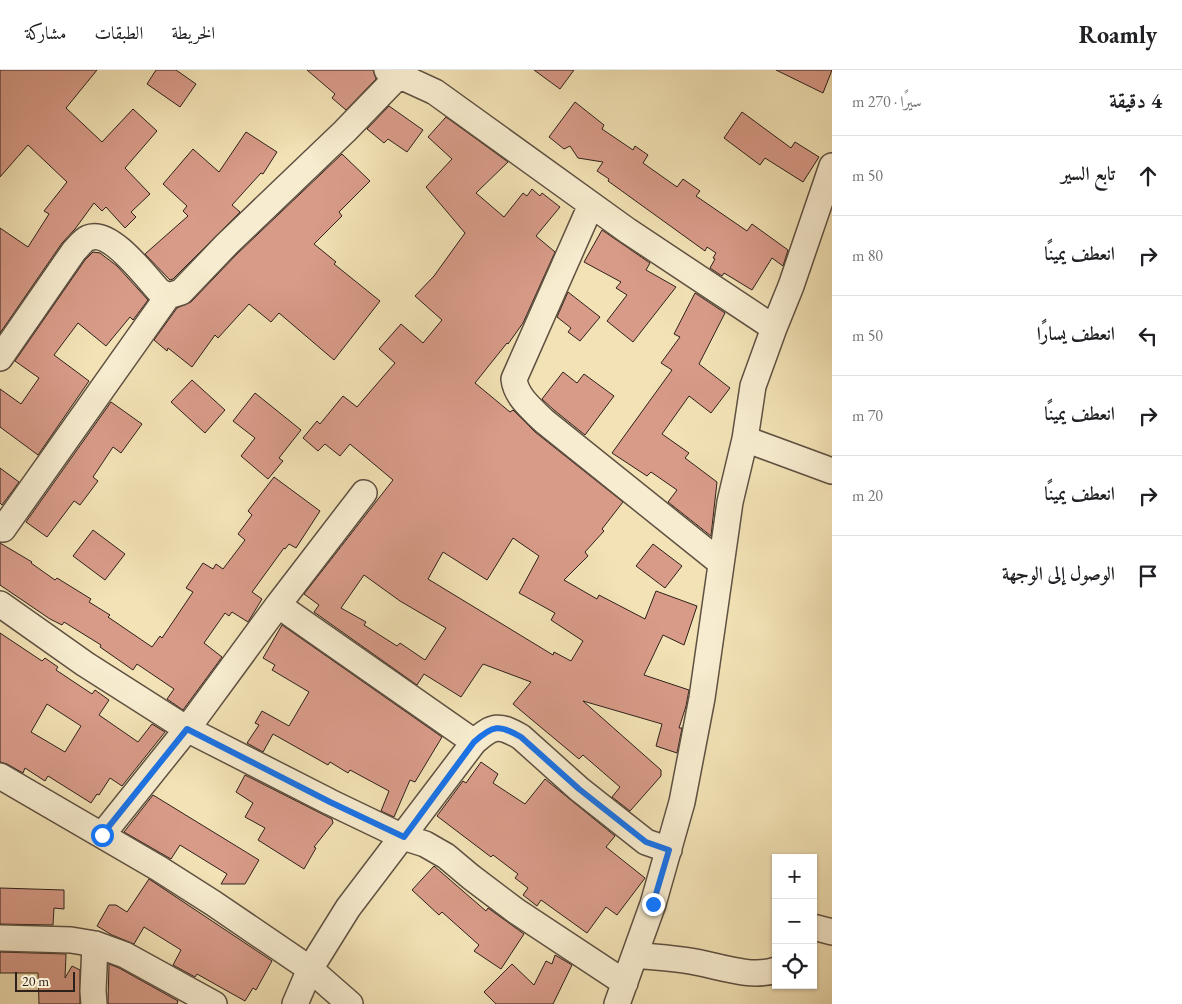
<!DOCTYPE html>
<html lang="ar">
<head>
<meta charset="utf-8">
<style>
	:root { --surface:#fff; --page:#f6f6f6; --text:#202124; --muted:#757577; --line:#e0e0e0 }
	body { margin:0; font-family:"EB Garamond",Amiri,serif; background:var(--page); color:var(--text); direction:rtl }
	.controls { position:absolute; right:15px; bottom:15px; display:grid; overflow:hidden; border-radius:0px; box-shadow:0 1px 4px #0004 }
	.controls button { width:45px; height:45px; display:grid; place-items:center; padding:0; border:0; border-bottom:1px solid var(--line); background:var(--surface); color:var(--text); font:25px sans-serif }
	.scale { position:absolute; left:15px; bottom:12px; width:60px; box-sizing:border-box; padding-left:5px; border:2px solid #2e211c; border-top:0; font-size:14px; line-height:18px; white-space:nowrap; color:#2e211c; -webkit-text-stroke:4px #f7eccf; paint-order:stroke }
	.stop { position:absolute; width:15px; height:15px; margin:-11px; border:4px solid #1a73e8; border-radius:50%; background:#fff }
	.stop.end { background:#1a73e8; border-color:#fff; box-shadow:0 1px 5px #0008 }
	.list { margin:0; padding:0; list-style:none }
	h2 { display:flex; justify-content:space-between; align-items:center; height:65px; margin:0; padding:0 20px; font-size:21px }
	h2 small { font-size:16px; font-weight:400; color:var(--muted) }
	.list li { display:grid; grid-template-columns:32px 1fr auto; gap:15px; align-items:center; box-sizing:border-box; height:80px; padding:0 20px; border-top:1px solid var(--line) }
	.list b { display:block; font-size:19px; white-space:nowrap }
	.list em { font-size:16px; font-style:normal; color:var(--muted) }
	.icon { flex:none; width:28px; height:28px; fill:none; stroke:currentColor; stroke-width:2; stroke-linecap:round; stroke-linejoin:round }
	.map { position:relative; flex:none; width:832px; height:934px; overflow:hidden; direction:ltr }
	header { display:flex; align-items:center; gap:30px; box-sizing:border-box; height:70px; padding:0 25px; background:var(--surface); border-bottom:1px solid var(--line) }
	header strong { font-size:24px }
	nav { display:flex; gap:28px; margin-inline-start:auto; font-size:18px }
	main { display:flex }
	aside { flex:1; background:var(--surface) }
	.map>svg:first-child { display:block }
</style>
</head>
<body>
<header>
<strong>Roamly</strong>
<nav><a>الخريطة</a><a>الطبقات</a><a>مشاركة</a></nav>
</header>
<main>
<aside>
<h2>4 دقيقة<small>سيرًا · 270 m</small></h2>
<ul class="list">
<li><svg class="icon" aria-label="ahead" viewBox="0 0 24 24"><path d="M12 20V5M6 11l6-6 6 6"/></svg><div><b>تابع السير</b></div><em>50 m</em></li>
<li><svg class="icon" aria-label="right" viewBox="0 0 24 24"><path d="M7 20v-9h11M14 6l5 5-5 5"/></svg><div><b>انعطف يمينًا</b></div><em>80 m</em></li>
<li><svg class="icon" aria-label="left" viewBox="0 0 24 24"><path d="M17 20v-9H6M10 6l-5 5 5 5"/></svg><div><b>انعطف يسارًا</b></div><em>50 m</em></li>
<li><svg class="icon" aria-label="right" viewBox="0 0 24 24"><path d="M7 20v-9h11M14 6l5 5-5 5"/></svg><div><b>انعطف يمينًا</b></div><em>70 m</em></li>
<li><svg class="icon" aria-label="right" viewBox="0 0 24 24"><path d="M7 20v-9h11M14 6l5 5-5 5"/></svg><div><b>انعطف يمينًا</b></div><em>20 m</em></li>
<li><svg class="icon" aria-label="arrive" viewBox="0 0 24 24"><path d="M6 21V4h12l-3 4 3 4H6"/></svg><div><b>الوصول إلى الوجهة</b></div></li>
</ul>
</aside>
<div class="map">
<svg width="832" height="934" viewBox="0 0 832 934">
	<rect width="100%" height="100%" fill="#f2e2b5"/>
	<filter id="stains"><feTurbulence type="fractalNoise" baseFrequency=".004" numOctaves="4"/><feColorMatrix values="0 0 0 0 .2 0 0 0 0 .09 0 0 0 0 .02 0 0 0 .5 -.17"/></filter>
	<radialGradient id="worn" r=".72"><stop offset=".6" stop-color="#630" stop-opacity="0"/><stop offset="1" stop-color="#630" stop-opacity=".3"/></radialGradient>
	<path fill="#d89b88" stroke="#2e211c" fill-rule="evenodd" d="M0 0H97L66 38 102 72 133 39 157 61 125 98 150 124 131 142 136 147 125 158 106 137 102 141 94 133 75 159 62 173 0 263V158L28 177 49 144 44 141 67 112 28 75 0 107Z
		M156 0H176L196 14 180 37 147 14Z
		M307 0H373L376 9 346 40 332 28 335 24Z
		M534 0H574L560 19Z
		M776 0H832L823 23Z
		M575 32 604 55 602 59 633 80 635 76 648 85 643 93 677 117 683 109 700 121 696 126 747 161 752 154 788 180 783 196 772 188 752 220 724 203 722 206 710 198 715 189 713 188 716 183 707 177 705 181 608 111 609 109 597 101 603 92 578 88 570 76 564 79 549 67Z
		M389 36 423 60 407 82 388 69 384 73 367 59Z
		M742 42 791 78 795 72 819 87 803 112 765 88 760 95 724 68Z
		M446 47 508 92 476 123 504 147 523 123 527 126 532 119 540 126 542 123 560 137 536 166 555 182 523 253 508 274 507 273 475 313 510 342 513 340 535 362 623 432 602 459 604 461 585 482 588 486 564 510 597 529 599 525 645 549 656 521 697 536 684 575 663 565 644 605 689 620 686 636 679 658H682L677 683 656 676 662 654 583 631 661 700V706L630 741 612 727 620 717 583 685 579 689 513 634 531 612 483 594 461 627 424 604 417 615 314 542 319 535 304 524 393 410 350 374 340 386 325 374 318 381 303 368 317 351 320 354 343 326 357 337 395 293 379 279 401 254 423 273 442 250 415 226 434 206 465 163 426 117 452 89 428 67ZM513 468 539 486 519 523 555 543 551 550 583 571 571 591 554 582 553 585 428 509 443 482 487 510ZM364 505 400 531 446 558 425 590 400 573 397 576 364 555 366 552 341 538Z
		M246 62 277 82 263 104 261 103 232 135 240 142 173 209 170 210 145 184 188 146 183 141 187 136 163 114 193 79 219 102Z
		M342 84 370 111 339 142 342 146 314 174 336 192 334 194 380 231 334 290 279 243 271 252 249 234 218 268 215 265 192 297 168 278 167 281 154 270 177 238 191 232 237 184Z
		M602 160 650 193 646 200 676 217 633 272 607 251 627 225 616 218 621 212 584 192Z
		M93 182 100 183 117 196 148 230 133 250 130 247 106 276 78 253 54 285 89 311 38 385 0 357V319L21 334 39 308 15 291 85 190Z
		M568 222 600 247 580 271 568 262 571 258 557 247Z
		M695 223 725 243 699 294 730 318 711 343 689 326 662 364 689 383 685 388 717 412 711 466 668 432 677 420 651 402 647 406 612 383 672 300 661 293 680 267 674 264Z
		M563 302 577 313 584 304 614 326 585 365 554 340 542 329Z
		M192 310 225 340 205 363 171 332Z
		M255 323 301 360 279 388 283 391 268 409 241 386 255 368 233 351Z
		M111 332 142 354 121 383 113 377 93 407 98 411 80 435 74 431 47 467 26 452Z
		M0 398 19 412 2 435 0 433Z
		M274 407 320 441 296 478 289 474 285 479 284 478 252 522 262 529 248 552 232 542 229 546 225 543 204 573 222 587 183 640 167 629 174 619 137 594 133 600 100 577 101 575 64 552 62 555 50 549 0 515V473L32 492 31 493 55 510 57 508 91 529 89 532 110 545 108 547 152 577 160 566 162 568 193 522 186 518 203 493 213 499 216 494 223 499 245 470 238 464 252 445 248 441Z
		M93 460 125 484 105 510 73 486Z
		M653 474 682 496 665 518 636 496Z
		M282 555 442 667 415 712 410 710 394 747 381 741 389 721 350 700 348 703 330 692 328 695 273 664 263 682 247 673 259 655 255 653 262 641 289 656 309 622 272 600 275 595 263 588Z
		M0 563 42 591 45 588 58 597 56 600 92 624 95 620 109 630 99 645 138 672 152 654 165 662 122 716 110 708 99 725 97 724 91 733 48 706 45 711 25 698 23 703 7 694 0 692ZM47 634 81 656 65 682 31 662Z
		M481 692 498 704 493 713 525 734 545 709 615 766 606 777 645 808 617 845 606 837 587 863 541 830 537 836 523 825 528 818 515 808 518 804 493 785 491 787 437 746 463 711 466 713Z
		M245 705 332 749 333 753 314 777 316 778 304 799 258 770 265 758 245 747 253 733 236 722Z
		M153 725 259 790 245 814H221L227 804 180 775 171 789 124 762Z
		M434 796 486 841 488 838 524 864 501 899 474 881 479 875 442 842 439 845 412 820Z
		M149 809 272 891 256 920 253 918 245 931 197 904 195 907 173 895 181 880 144 857 134 874 112 865 97 856 109 835H116L127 842Z
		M0 818 64 820V839L54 838 53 855 0 854Z
		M0 882 66 884 65 908 72 896 80 900V934H39L38 903H0Z
		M555 885 572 895 553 934H496L484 922 512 894 534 915 546 891 552 894Z
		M109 894 119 898 178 931 177 934H108Z"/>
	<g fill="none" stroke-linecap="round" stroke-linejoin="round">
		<defs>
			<path id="minor" d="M387 0 435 22 628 161 774 258
				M591 135 514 309C516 327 532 339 544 351L721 493
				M0 288 74 181C78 177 83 170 88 168 110 158 146 207 159 221L168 226 181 222 227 174 345 61 404 0
				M745 369 832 401
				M364 423 278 535 474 672
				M3 459 168 226
				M0 534 85 594 187 659 330 732 403 767 425 774 446 786 471 807 516 841 625 913
				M0 706 158 798 213 833 310 899 350 934
				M102 765 187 659 278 535
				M813 857 832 862
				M0 868 71 870 95 874 125 885 214 934
				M635 885C653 887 672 888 690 891 716 895 750 909 776 900
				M94 934 93 921 95 874
				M295 934 310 899 348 838 474 672C493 655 499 654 521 667L579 719 646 772 669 780
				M617 934 653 834 682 732 702 628 730 432 745 369 753 316 774 258 791 216 832 96"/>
		</defs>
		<use href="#minor" stroke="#5f5142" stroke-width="28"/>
		<use href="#minor" stroke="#f7eccf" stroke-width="25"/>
	</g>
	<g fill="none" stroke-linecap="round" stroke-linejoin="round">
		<path stroke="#1a73e8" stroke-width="6" d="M102 765 187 659 330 732 404 767 474 672C493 655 499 654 521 667L579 719 646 772 669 780 653 834"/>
	</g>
	<rect width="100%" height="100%" filter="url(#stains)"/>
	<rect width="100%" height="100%" fill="url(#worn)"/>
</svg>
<div class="controls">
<button>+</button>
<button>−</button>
<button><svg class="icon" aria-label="locate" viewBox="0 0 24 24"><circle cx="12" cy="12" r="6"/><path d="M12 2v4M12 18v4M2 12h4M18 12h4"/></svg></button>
</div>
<div class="scale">20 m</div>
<div class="stop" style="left:102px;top:765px"></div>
<div class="stop end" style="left:653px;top:834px"></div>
</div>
</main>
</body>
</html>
